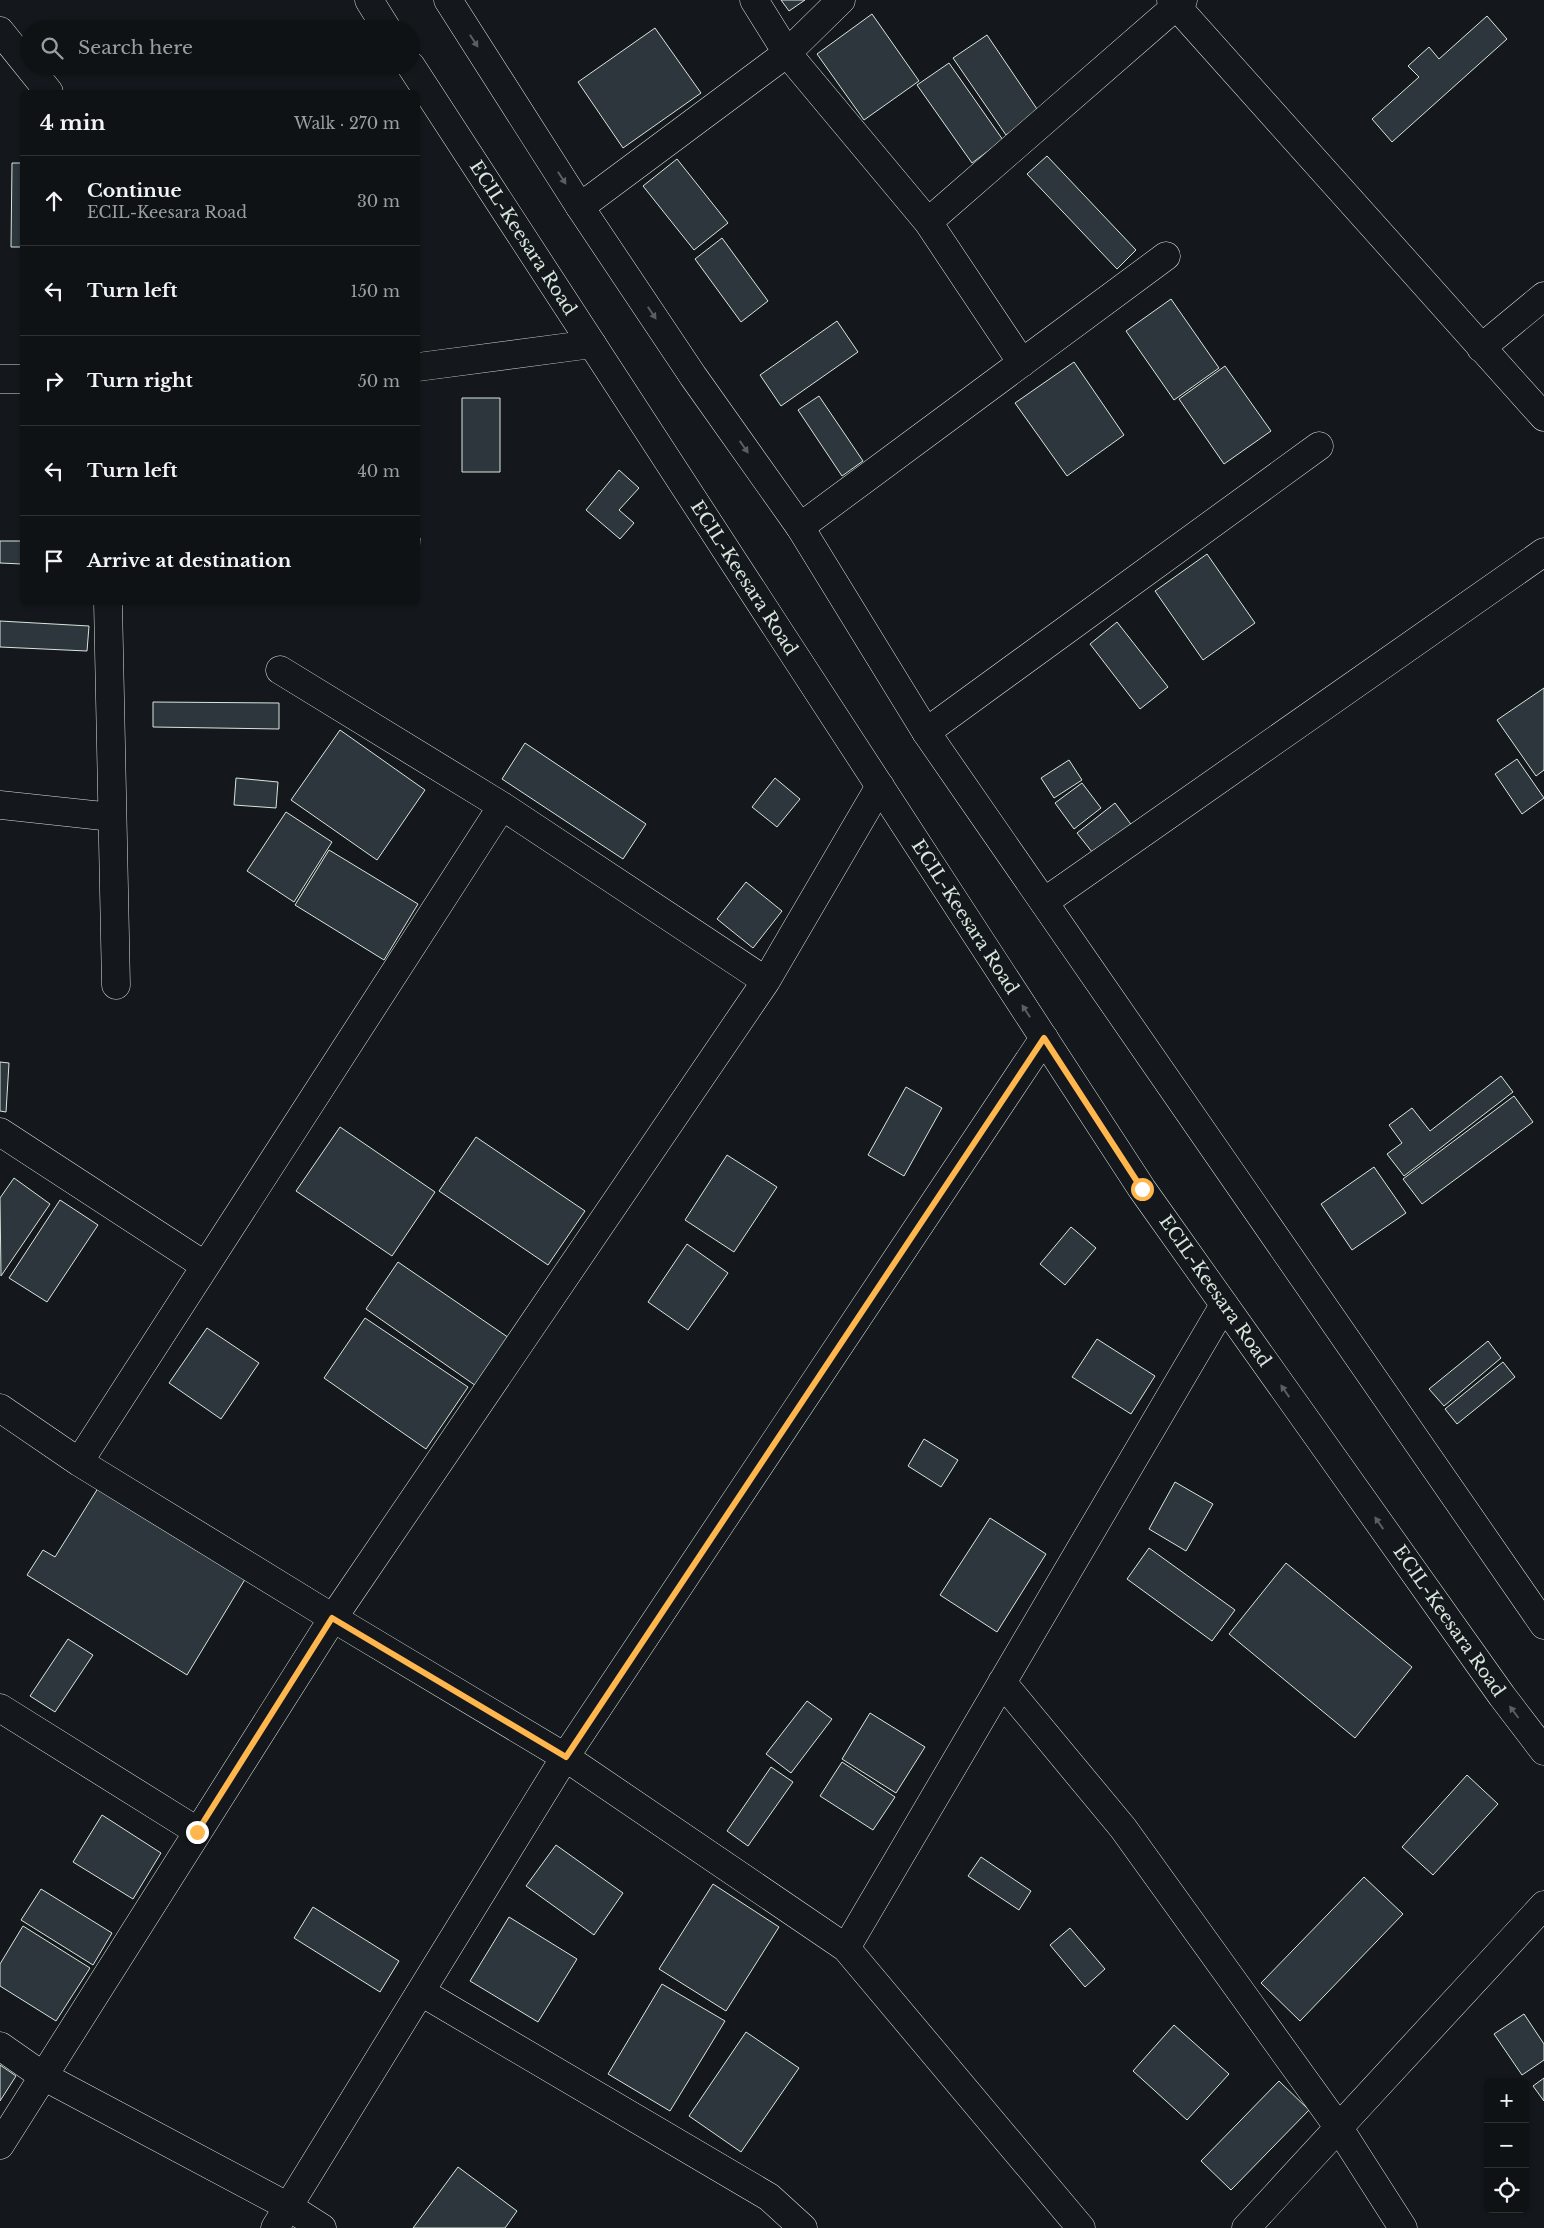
<!DOCTYPE html>
<html lang="en">
<head>
<meta charset="utf-8">
<style>
	:root { --surface:#0f1215; --page:#181b1e; --text:#f1f3f6; --muted:#9b9ea0; --line:#2f3234 }
	body { margin:0; font-family:"Libre Baskerville",serif; background:var(--page); color:var(--text) }
	.controls { position:absolute; right:15px; bottom:15px; display:grid; overflow:hidden; border-radius:8px; box-shadow:0 1px 4px #0004 }
	.controls button { width:45px; height:45px; display:grid; place-items:center; padding:0; border:0; border-bottom:1px solid var(--line); background:var(--surface); color:var(--text); font:25px sans-serif }
	.stop { position:absolute; width:15px; height:15px; margin:-11px; border:4px solid #ffb74d; border-radius:50%; background:#fff }
	.stop.end { background:#ffb74d; border-color:#fff; box-shadow:0 1px 5px #0008 }
	.list { margin:0; padding:0; list-style:none }
	h2 { display:flex; justify-content:space-between; align-items:center; height:65px; margin:0; padding:0 20px; font-size:21px }
	h2 small { font-size:16px; font-weight:400; color:var(--muted) }
	.list li { display:grid; grid-template-columns:32px 1fr auto; gap:15px; align-items:center; box-sizing:border-box; height:90px; padding:0 20px; border-top:1px solid var(--line) }
	.list b { display:block; font-size:19px; white-space:nowrap }
	.list p { margin:0; font-size:16px; white-space:nowrap; color:var(--muted) }
	.list em { font-size:16px; font-style:normal; color:var(--muted) }
	.icon { flex:none; width:28px; height:28px; fill:none; stroke:currentColor; stroke-width:2; stroke-linecap:round; stroke-linejoin:round }
	.map { position:relative; flex:none; width:1544px; height:2228px; overflow:hidden }
	.search { position:absolute; background:var(--surface); box-shadow:0 1px 4px #0004; left:20px; top:20px; width:400px; height:55px; display:flex; align-items:center; gap:12px; box-sizing:border-box; padding:0 18px; border-radius:28px; color:var(--muted); font-size:19px }
	.panel { position:absolute; background:var(--surface); box-shadow:0 1px 4px #0004; left:20px; top:90px; width:400px; height:515px; border-radius:8px }
	.map>svg:first-child { display:block }
</style>
</head>
<body>
<div class="map">
<svg width="1544" height="2228" viewBox="0 0 1544 2228">
	<rect width="100%" height="100%" fill="#14181c"/>
	<path fill="#2c363c" stroke="#d8e6dc" d="M781 0H805L789 11Z
		M872 14 919 81 864 120 817 54Z
		M1487 16 1507 39 1392 142 1372 119 1419 77 1408 66 1429 47 1439 59Z
		M655 28 701 93 623 148 578 82Z
		M987 35 1039 112 1006 135 953 58Z
		M949 63 1003 140 972 163 917 85Z
		M1047 156 1136 250 1117 269 1027 174Z
		M677 159 728 223 694 250 643 186Z
		M12 163H22V247H11Z
		M722 238 768 301 741 322 695 259Z
		M1171 299 1219 368 1174 400 1126 331Z
		M837 321 858 352 781 406 760 375Z
		M1074 362 1124 435 1067 476 1015 403Z
		M1225 366 1271 431 1224 464 1179 399Z
		M819 396 863 461 842 476 798 410Z
		M462 398H500V472H462Z
		M619 470 639 488 619 510 634 523 620 539 586 510Z
		M418 538H420L418 569Z
		M0 541H22V564L0 563Z
		M1207 554 1255 623 1203 660 1155 591Z
		M0 621 89 626 87 651 0 647Z
		M1117 622 1168 687 1140 709 1090 644Z
		M1544 688V770L1536 776 1497 720Z
		M153 702 279 703V729L153 727Z
		M340 730 425 790 377 860 291 800Z
		M525 743 646 824 623 859 502 779Z
		M1517 759 1544 798 1522 814 1495 774Z
		M1069 760 1082 780 1054 798 1041 778Z
		M236 778 278 782 276 808 234 805Z
		M775 778 800 799 777 827 752 807Z
		M1082 783 1101 808 1074 829 1055 803Z
		M1115 803 1133 827 1096 857 1077 833Z
		M286 812 332 842 294 902 247 871Z
		M329 850 418 904 384 960 295 905Z
		M746 882 782 911 753 948 717 919Z
		M0 1062 9 1063 6 1112 0 1111Z
		M1501 1076 1513 1092 1404 1176 1387 1154 1402 1143 1389 1125 1412 1108 1430 1131Z
		M906 1087 942 1108 904 1176 868 1155Z
		M1514 1096 1533 1122 1422 1204 1403 1179Z
		M340 1127 435 1192 392 1256 296 1191Z
		M476 1137 585 1211 548 1265 439 1191Z
		M727 1155 777 1187 734 1252 685 1220Z
		M1374 1167 1406 1213 1352 1250 1321 1204Z
		M14 1178 50 1204 1 1276 0 1198Z
		M60 1200 98 1225 47 1302 9 1278Z
		M1071 1227 1096 1248 1065 1285 1040 1264Z
		M687 1244 728 1273 688 1330 648 1302Z
		M398 1262 512 1340 479 1388 366 1309Z
		M365 1318 468 1387 426 1449 324 1378Z
		M207 1328 259 1363 221 1419 169 1383Z
		M1097 1339 1155 1376 1131 1414 1072 1377Z
		M1488 1341 1501 1358 1444 1406 1429 1389Z
		M1503 1362 1515 1377 1457 1424 1445 1409Z
		M924 1439 958 1460 941 1487 908 1466Z
		M1175 1482 1213 1504 1186 1551 1149 1529Z
		M100 1485 247 1576 187 1675 27 1575 43 1550 55 1557Z
		M990 1518 1046 1554 997 1632 940 1595Z
		M1149 1548 1235 1610 1212 1641 1127 1579Z
		M1286 1563 1412 1667 1355 1738 1229 1634Z
		M68 1639 93 1655 55 1712 30 1696Z
		M807 1701 832 1719 791 1773 766 1754Z
		M870 1713 925 1747 896 1793 842 1759Z
		M842 1762 895 1797 873 1830 820 1796Z
		M771 1767 793 1782 748 1846 727 1831Z
		M1467 1775 1498 1804 1433 1875 1402 1847Z
		M102 1815 161 1853 133 1899 73 1862Z
		M556 1845 623 1893 594 1935 526 1886Z
		M981 1857 1031 1891 1019 1910 968 1876Z
		M1364 1877 1403 1914 1300 2021 1261 1983Z
		M713 1884 779 1927 726 2011 659 1969Z
		M41 1889 112 1933 93 1965 21 1920Z
		M313 1907 399 1961 380 1992 294 1938Z
		M509 1917 577 1959 538 2022 470 1981Z
		M23 1926 90 1968 56 2021 0 1986V1964Z
		M1070 1928 1105 1969 1085 1987 1050 1945Z
		M662 1984 725 2021 670 2111 608 2074Z
		M1524 2014 1544 2044V2060L1522 2075 1494 2034Z
		M1174 2025 1229 2074 1187 2120 1133 2071Z
		M746 2032 799 2068 741 2152 689 2116Z
		M0 2065 16 2076 0 2101Z
		M1544 2078V2101L1533 2086Z
		M1279 2081 1309 2110 1231 2190 1201 2161Z
		M458 2167 517 2211 505 2228H413Z"/>
	<g fill="none" stroke-linecap="round" stroke-linejoin="round">
		<defs>
			<path id="minor" d="M754 0 787 53 928 222 1022 363
				M1171 0 1544 417
				M0 31 49 92
				M580 207 787 53 841 0
				M928 222 1183 0
				M1481 348 1544 296
				M418 367 592 344
				M0 379H22
				M800 527 1166 256
				M108 602 116 985
				M926 732 1319 446
				M0 805 112 817
				M1044 902 1544 552
				M766 981 880 786
				M0 1132 204 1265
				M0 1408 79 1462 333 1618 565 1757 846 1948 1081 2228
				M79 1462 502 806
				M1002 1682 1123 1828 1339 2128 1403 2228
				M0 1708 197 1831
				M846 1948 1224 1305
				M421 1992 769 2197 803 2228
				M0 2046 43 2076 289 2207 322 2228
				M0 2145 333 1618 766 981 502 806 280 670
				M275 2228 565 1757 1044 1038
				M1246 2228 1544 1905"/>
			<path id="primary" d="M369 0 387 29
				M448 0 580 207 693 376 800 527 926 732 1544 1625
				M411 66 1142 1189 1502 1696 1544 1751"/>
		</defs>
		<use href="#minor" stroke="#d8e6dc" stroke-width="29"/>
		<use href="#primary" stroke="#d8e6dc" stroke-width="29"/>
		<use href="#minor" stroke="#14181c" stroke-width="28"/>
		<use href="#primary" stroke="#14181c" stroke-width="28"/>
	</g>
	<defs><path id="oneway-solid" d="M-6-.8H1V-3.2L6.5 0L1 3.2V.8H-6Z" transform="scale(1.25)"/></defs>
	<g fill="#59605f">
		<use href="#oneway-solid" transform="translate(474 41) rotate(57)"/>
		<use href="#oneway-solid" transform="translate(562 178) rotate(57)"/>
		<use href="#oneway-solid" transform="translate(652 313) rotate(56)"/>
		<use href="#oneway-solid" transform="translate(744 447) rotate(55)"/>
		<use href="#oneway-solid" transform="translate(1026 1011) rotate(-123)"/>
		<use href="#oneway-solid" transform="translate(1285 1391) rotate(-125)"/>
		<use href="#oneway-solid" transform="translate(1379 1523) rotate(-125)"/>
		<use href="#oneway-solid" transform="translate(1514 1712) rotate(-127)"/>
	</g>
	<g fill="none" stroke-linecap="round" stroke-linejoin="round">
		<path stroke="#ffb74d" stroke-width="6" d="M197 1832 332 1618 566 1757 1044 1038 1142 1189"/>
	</g>
	<g text-anchor="middle" dominant-baseline="central" stroke-width="4" stroke-linejoin="round" paint-order="stroke">
		<g font-size="18" fill="#d8e6dc" stroke="#14181c">
			<text transform="translate(523 238) rotate(57)">ECIL-Keesara Road</text>
			<text transform="translate(744 578) rotate(57)">ECIL-Keesara Road</text>
			<text transform="translate(965 917) rotate(57)">ECIL-Keesara Road</text>
			<text transform="translate(1215 1291) rotate(55)">ECIL-Keesara Road</text>
			<text transform="translate(1449 1621) rotate(55)">ECIL-Keesara Road</text>
		</g>
	</g>
</svg>
<div class="controls">
<button>+</button>
<button>−</button>
<button><svg class="icon" aria-label="locate" viewBox="0 0 24 24"><circle cx="12" cy="12" r="6"/><path d="M12 2v4M12 18v4M2 12h4M18 12h4"/></svg></button>
</div>
<div class="stop" style="left:1142px;top:1189px"></div>
<div class="stop end" style="left:197px;top:1832px"></div>
<div class="search"><svg class="icon" aria-label="search" viewBox="0 0 24 24"><circle cx="10" cy="10" r="6"/><path d="M15 15l6 6"/></svg>Search here</div>
<section class="panel">
<h2>4 min<small>Walk · 270 m</small></h2>
<ul class="list">
<li><svg class="icon" aria-label="ahead" viewBox="0 0 24 24"><path d="M12 20V5M6 11l6-6 6 6"/></svg><div><b>Continue</b><p>ECIL-Keesara Road</p></div><em>30 m</em></li>
<li><svg class="icon" aria-label="left" viewBox="0 0 24 24"><path d="M17 20v-9H6M10 6l-5 5 5 5"/></svg><div><b>Turn left</b></div><em>150 m</em></li>
<li><svg class="icon" aria-label="right" viewBox="0 0 24 24"><path d="M7 20v-9h11M14 6l5 5-5 5"/></svg><div><b>Turn right</b></div><em>50 m</em></li>
<li><svg class="icon" aria-label="left" viewBox="0 0 24 24"><path d="M17 20v-9H6M10 6l-5 5 5 5"/></svg><div><b>Turn left</b></div><em>40 m</em></li>
<li><svg class="icon" aria-label="arrive" viewBox="0 0 24 24"><path d="M6 21V4h12l-3 4 3 4H6"/></svg><div><b>Arrive at destination</b></div></li>
</ul>
</section>
</div>
</body>
</html>
